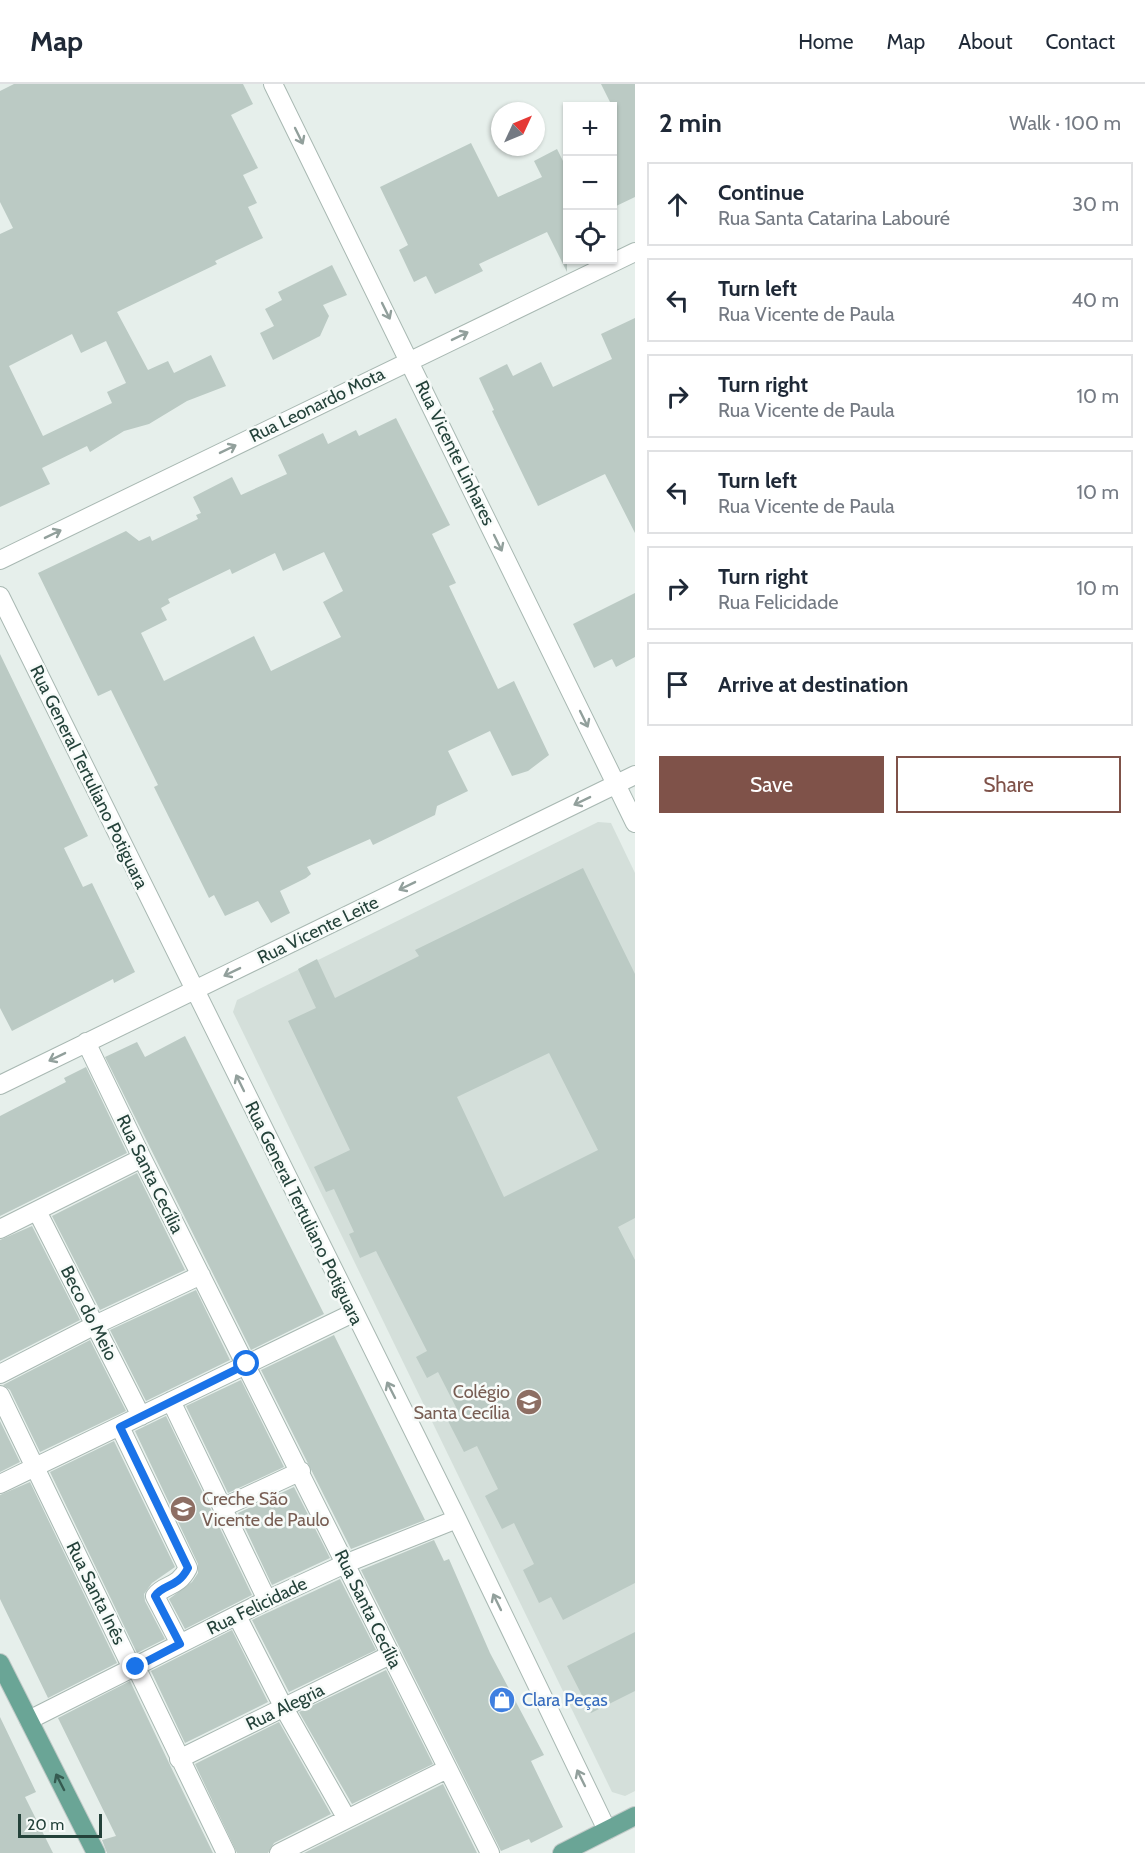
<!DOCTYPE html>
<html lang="en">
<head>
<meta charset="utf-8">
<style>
	:root { --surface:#fff; --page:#f2f2f3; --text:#1f2937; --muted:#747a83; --line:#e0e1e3; --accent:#7f5249 }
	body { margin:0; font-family:Cabin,sans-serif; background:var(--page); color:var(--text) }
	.controls { position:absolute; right:18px; top:18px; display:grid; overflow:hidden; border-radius:0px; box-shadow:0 2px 4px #0004 }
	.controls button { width:54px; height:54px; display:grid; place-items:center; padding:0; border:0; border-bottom:2px solid var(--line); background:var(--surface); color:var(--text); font:30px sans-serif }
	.compass { position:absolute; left:491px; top:18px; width:54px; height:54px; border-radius:50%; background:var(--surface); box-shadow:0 2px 4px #0004; rotate:46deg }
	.scale { position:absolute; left:18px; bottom:15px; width:84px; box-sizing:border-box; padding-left:6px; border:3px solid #24423a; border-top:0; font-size:16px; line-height:21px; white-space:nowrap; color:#24423a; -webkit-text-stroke:4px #f7fbf9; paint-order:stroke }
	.stop { position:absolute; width:18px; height:18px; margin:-14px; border:4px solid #1a73e8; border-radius:50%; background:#fff }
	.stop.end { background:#1a73e8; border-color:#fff; box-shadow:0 2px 6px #0008 }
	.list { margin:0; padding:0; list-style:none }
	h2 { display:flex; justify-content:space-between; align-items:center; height:78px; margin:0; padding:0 24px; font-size:26px }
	h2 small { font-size:20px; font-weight:400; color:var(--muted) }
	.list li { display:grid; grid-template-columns:39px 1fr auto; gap:18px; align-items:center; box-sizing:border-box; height:84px; margin:0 12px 12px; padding:0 12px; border:2px solid var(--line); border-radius:0px }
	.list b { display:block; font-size:22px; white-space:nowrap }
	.list p { margin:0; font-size:20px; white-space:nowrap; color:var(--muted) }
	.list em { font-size:20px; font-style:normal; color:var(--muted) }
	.actions { display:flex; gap:12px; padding:18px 24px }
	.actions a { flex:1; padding:14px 0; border:2px solid var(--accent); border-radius:0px; text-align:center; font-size:21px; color:var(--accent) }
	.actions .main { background:var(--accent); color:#fff }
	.icon { flex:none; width:33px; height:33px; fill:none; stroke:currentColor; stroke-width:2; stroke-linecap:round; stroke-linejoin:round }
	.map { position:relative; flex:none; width:635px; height:1769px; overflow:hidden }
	header { display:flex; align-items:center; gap:36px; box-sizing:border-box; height:84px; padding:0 30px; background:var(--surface); border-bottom:2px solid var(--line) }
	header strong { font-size:28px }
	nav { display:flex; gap:33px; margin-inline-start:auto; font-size:21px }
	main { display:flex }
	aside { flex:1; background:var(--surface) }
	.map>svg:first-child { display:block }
</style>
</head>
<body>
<header>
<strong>Map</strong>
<nav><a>Home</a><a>Map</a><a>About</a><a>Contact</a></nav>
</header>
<main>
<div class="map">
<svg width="635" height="1769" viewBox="0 0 635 1769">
	<rect width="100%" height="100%" fill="#e6efeb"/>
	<path fill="#d4dfda" d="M598 738 611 739 635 789V1707L625 1712 612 1708 233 928 237 916Z"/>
	<path fill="#bbcac4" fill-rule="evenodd" d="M14 0H243L253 20 231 31 258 84 243 91 257 119 248 123 263 154 215 177 217 180 117 228 148 286 168 277 174 289 211 271 226 302 187 317 149 340 124 347 90 368 87 362 42 384 50 400 0 423V150L13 144 0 118V7ZM72 250 81 269 106 257 126 299 107 308 112 319 43 352 9 282Z
		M601 0H635V113L612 124V22Z
		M471 59 498 113 542 93 534 77 557 65 567 85V188L547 148 479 180 483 187 435 210 426 192 414 198 399 166 408 161 380 103Z
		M332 181 347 211 323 221 329 232 320 252 273 276 260 249 274 242 265 225 282 216 278 208Z
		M635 234V449L605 390 538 422 492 327 494 326 479 294 507 280 513 292 541 278 553 303 612 275 601 250Z
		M396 334 450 441 432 450 456 499 449 502 498 605 514 597 549 671 528 687 512 692 490 647 448 667 468 707 437 722 435 731 373 761 370 755 307 783 311 790 306 794 280 807 290 829 271 839 258 817 225 832 214 811 209 814 154 703 158 701 111 606 98 612 38 489 126 447 139 457 150 452 152 457 198 435 196 431 201 429 193 413 232 393 241 411 287 390 278 371 323 349 328 360 356 346 359 352ZM324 468 343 507 323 518 341 553 271 587 254 552 164 597 141 549 167 536 161 524 170 519 168 515 230 485 232 490 275 469 283 487Z
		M635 509V573L616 583 612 575 594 584 573 540Z
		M0 570 88 752 64 764 83 803 92 799 135 888 114 899 113 895 12 947 0 924Z
		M583 784 635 890V1134L618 1143 635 1176V1499L563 1536 551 1513 539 1519 523 1486 534 1480 514 1439 502 1445 485 1412 498 1405 477 1362 464 1368 448 1337 460 1331 438 1288 427 1294 416 1273 427 1267 376 1167 360 1174 349 1150 354 1148 334 1105 326 1108 314 1083 350 1066 288 937 316 924 298 885 317 875 335 914 419 872 415 866ZM549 969 598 1066 504 1113 457 1013Z
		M185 952 324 1230 251 1266 105 973 137 958 145 973Z
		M86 983 127 1069 0 1132V1032L66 998 64 994Z
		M137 1089 185 1186 100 1226 52 1132Z
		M32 1142 80 1236 0 1277V1156Z
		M196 1206 230 1276 146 1317 110 1246Z
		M334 1251 425 1436 351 1465 261 1286Z
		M90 1256 126 1327 40 1368 10 1306 3 1301Z
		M241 1296 284 1383 228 1409 186 1322Z
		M166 1332 252 1511 185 1545 169 1515 192 1498 198 1489V1480L135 1347Z
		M0 1337 20 1378 0 1388Z
		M114 1357 175 1483 152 1499 144 1510 145 1517 165 1555 137 1569 50 1388Z
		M30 1398 117 1579 48 1614 0 1515V1411Z
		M294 1403 330 1474 272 1501 238 1429Z
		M434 1456 444 1477 449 1475 490 1569 544 1671 531 1677 563 1743 531 1759 529 1755 501 1767 361 1486Z
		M340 1495 376 1566 289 1608 252 1536Z
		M232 1546 268 1618 185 1659 151 1587Z
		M635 1548V1607L591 1629 567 1582Z
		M386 1586 433 1680 352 1720 299 1628Z
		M130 1597 169 1679 213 1769H107L102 1756 116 1752 58 1634Z
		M0 1633 36 1708 25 1713 53 1769H0Z
		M279 1638 331 1730 274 1759 268 1769H237L195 1680Z
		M443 1700 477 1769H304Z"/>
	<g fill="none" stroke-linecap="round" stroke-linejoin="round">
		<defs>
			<path id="street" d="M273 0 635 739
				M0 476 635 168
				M0 512 457 1435 607 1746
				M86 958 142 1074 490 1769
				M0 1001 635 691
				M37 1127 141 1332
				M0 1145 142 1074
				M0 1290 95 1241 201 1191
				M0 1311 130 1580 136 1583 226 1769
				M171 1317 267 1516
				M120 1343 188 1484C177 1505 165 1499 155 1512L180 1560
				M0 1400 353 1229
				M224 1423 301 1387
				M237 1532 284 1624 347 1735
				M29 1636 267 1516 347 1479 457 1435
				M179 1675 390 1571
				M279 1769 447 1685"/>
			<path id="primary" d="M0 1579 96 1769
				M562 1769 635 1732"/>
		</defs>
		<use href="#street" stroke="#a8b8b2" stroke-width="20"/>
		<use href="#primary" stroke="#c2cac8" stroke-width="20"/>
		<use href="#street" stroke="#fff" stroke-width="18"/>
		<use href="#primary" stroke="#6aa596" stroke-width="18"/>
	</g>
	<defs><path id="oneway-shaft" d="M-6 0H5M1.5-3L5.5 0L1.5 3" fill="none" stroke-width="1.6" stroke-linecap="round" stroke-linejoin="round" transform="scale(1.5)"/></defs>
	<g stroke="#92a09c">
		<use href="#oneway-shaft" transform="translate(299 52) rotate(64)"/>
		<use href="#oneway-shaft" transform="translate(386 227) rotate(64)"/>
		<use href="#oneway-shaft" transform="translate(460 252) rotate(-26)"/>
		<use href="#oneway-shaft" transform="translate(228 365) rotate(-26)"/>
		<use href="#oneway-shaft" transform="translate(53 450) rotate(-26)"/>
		<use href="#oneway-shaft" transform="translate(498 459) rotate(64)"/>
		<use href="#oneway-shaft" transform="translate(584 635) rotate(64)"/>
		<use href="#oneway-shaft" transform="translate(582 717) rotate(154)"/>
		<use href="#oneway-shaft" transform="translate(407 802) rotate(154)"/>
		<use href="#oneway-shaft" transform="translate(232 888) rotate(154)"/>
		<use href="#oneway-shaft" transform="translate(57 973) rotate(154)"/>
		<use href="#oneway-shaft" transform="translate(240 999) rotate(-116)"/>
		<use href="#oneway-shaft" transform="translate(391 1306) rotate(-117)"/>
		<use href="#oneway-shaft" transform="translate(497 1518) rotate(-116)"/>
		<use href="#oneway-shaft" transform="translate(581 1694) rotate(-116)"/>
	</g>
	<use stroke="#365b51" href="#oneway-shaft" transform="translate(60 1698) rotate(-117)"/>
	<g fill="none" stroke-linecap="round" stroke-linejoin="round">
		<path stroke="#1a73e8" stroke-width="8" d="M136 1583 180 1560 155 1512C164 1499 177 1505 188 1484L120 1343 247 1280"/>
	</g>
	<defs>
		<symbol id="school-disc" viewBox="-11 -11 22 22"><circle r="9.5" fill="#8d6e63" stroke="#f7fbf9"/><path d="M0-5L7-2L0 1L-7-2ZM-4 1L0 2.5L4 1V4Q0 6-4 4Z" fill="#fff"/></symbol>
		<symbol id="shop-disc" viewBox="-11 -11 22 22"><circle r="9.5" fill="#3f7fe0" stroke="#f7fbf9"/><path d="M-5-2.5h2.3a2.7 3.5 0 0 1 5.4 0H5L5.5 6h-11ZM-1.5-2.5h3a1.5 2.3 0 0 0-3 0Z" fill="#fff"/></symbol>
	</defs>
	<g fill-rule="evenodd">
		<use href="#school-disc" x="514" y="1303" width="30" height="30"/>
		<use href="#school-disc" x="168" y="1410" width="30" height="30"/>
		<use href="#shop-disc" x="487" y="1601" width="30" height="30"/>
	</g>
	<g text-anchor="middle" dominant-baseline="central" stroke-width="5" stroke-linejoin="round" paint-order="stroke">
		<g font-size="18" fill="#24423a" stroke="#f7fbf9">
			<text transform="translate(317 321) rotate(-26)">Rua Leonardo Mota</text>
			<text transform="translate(455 369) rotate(64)">Rua Vicente Linhares</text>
			<text transform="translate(89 693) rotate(64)">Rua General Tertuliano Potiguara</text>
			<text transform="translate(318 846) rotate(-26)">Rua Vicente Leite</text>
			<text transform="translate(150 1090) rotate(64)">Rua Santa Cecília</text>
			<text transform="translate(304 1129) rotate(64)">Rua General Tertuliano Potiguara</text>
			<text transform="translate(89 1229) rotate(63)">Beco do Meio</text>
			<text transform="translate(96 1509) rotate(64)">Rua Santa Inês</text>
			<text transform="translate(257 1522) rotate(-26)">Rua Felicidade</text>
			<text transform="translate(368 1525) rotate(64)">Rua Santa Cecília</text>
			<text transform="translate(285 1623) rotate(-26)">Rua Alegria</text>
		</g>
		<g font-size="18" fill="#785e54" stroke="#f7fbf9" text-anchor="end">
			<text x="510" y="1308">Colégio<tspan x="510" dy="21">Santa Cecília</tspan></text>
			<text x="202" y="1415" text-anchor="start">Creche São<tspan x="202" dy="21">Vicente de Paulo</tspan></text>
		</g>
		<g font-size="18" fill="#366cbe" stroke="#f7fbf9" text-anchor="start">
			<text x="522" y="1616">Clara Peças</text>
		</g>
	</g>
</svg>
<div class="controls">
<button>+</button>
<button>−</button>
<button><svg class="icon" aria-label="locate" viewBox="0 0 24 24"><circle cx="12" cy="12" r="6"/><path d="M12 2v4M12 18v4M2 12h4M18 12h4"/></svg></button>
</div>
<svg class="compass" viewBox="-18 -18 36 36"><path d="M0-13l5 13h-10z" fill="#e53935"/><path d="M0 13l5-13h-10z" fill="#747a83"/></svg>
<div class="scale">20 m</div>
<div class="stop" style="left:247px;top:1280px"></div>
<div class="stop end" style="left:136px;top:1583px"></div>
</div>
<aside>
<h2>2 min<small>Walk · 100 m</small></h2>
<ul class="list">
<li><svg class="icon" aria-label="ahead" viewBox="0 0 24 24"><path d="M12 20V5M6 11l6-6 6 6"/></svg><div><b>Continue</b><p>Rua Santa Catarina Labouré</p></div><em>30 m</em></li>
<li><svg class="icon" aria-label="left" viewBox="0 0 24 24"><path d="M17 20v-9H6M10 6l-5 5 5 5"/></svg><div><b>Turn left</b><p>Rua Vicente de Paula</p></div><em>40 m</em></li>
<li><svg class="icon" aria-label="right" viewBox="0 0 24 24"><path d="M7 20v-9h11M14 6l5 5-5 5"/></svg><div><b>Turn right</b><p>Rua Vicente de Paula</p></div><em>10 m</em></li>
<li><svg class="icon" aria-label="left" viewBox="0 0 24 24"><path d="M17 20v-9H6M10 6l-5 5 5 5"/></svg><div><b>Turn left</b><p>Rua Vicente de Paula</p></div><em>10 m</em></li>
<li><svg class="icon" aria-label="right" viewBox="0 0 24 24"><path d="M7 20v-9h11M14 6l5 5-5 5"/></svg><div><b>Turn right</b><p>Rua Felicidade</p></div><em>10 m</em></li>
<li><svg class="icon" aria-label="arrive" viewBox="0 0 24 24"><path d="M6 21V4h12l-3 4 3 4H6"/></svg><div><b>Arrive at destination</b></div></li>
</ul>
<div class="actions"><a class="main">Save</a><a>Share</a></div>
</aside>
</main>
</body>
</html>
